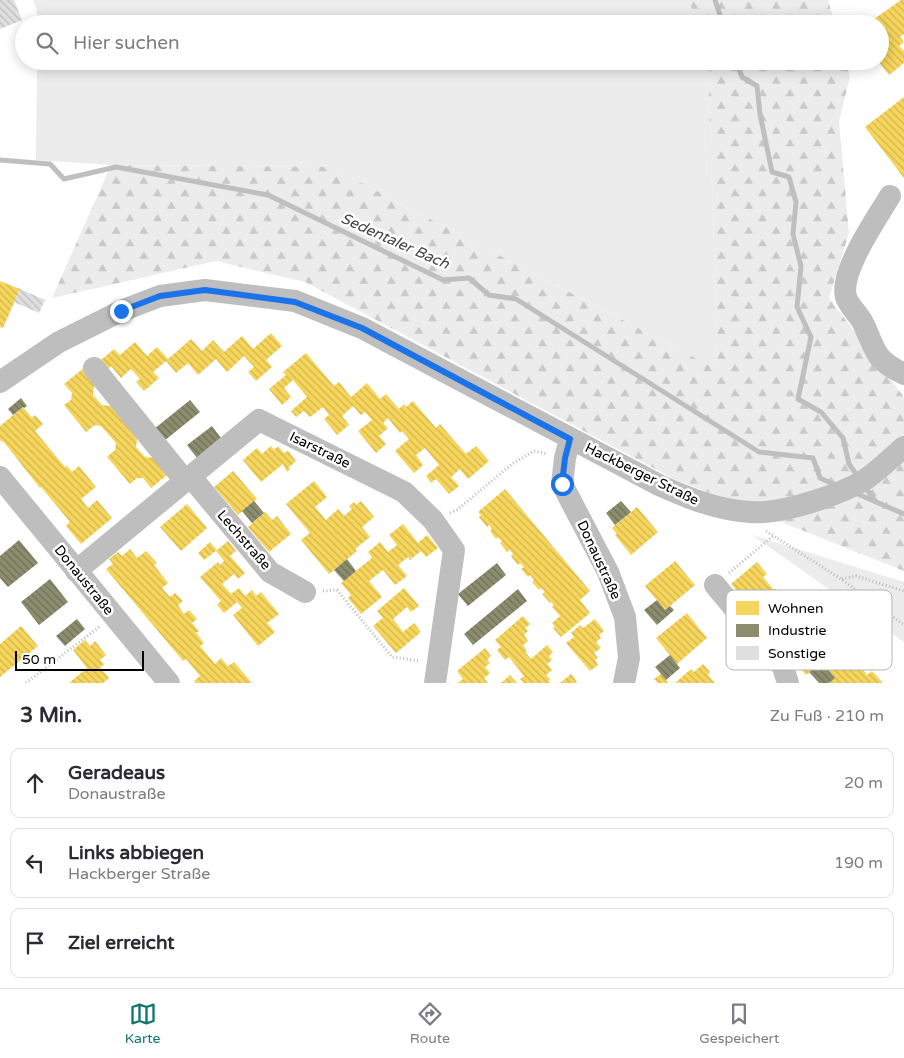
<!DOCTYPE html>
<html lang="de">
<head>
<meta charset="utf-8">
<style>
	:root { --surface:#fff; --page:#f2f2f3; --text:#2b2b33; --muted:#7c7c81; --line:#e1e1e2; --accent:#0f766e }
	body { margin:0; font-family:"Varela Round",sans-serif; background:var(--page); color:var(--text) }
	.scale { position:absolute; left:15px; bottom:12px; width:129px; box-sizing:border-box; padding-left:5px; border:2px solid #000; border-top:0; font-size:14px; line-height:18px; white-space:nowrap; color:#000; -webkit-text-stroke:4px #fff; paint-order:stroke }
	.stop { position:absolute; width:15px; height:15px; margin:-11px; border:4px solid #1a73e8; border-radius:50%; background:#fff }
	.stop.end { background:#1a73e8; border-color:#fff; box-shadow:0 1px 5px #0008 }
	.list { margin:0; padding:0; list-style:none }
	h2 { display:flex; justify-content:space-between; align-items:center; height:65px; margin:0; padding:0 20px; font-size:21px }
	h2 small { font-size:16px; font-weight:400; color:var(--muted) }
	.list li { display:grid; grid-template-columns:32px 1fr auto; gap:15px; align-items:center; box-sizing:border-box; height:70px; margin:0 10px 10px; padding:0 10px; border:1px solid var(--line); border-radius:10px }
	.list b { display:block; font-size:19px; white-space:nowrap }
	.list p { margin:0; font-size:16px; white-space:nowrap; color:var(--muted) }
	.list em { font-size:16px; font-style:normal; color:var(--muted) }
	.icon { flex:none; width:28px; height:28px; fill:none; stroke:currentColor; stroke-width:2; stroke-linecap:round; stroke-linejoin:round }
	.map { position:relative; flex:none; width:904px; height:683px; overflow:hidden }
	.search { position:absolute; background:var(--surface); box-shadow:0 2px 12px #0003; left:15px; right:15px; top:15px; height:55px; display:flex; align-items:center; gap:12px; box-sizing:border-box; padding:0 18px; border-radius:28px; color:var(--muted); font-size:19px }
	.sheet { height:305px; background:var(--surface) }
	nav { display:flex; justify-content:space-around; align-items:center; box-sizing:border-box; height:70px; border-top:1px solid var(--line); background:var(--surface); font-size:14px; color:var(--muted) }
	nav a { display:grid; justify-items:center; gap:2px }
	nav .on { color:var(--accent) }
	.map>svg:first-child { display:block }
</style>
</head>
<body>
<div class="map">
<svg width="904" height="683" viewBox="0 0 904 683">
	<defs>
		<pattern id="forest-firs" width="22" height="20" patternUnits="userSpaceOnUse" patternTransform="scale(1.25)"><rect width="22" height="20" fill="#ececec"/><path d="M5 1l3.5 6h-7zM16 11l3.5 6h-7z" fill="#c9c9c9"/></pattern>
		<pattern id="homes-back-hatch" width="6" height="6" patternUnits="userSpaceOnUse" patternTransform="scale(1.25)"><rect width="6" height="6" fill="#f6d55c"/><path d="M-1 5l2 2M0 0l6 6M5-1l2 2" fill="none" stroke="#d1b54e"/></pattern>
		<pattern id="industry-back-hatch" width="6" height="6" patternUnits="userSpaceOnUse" patternTransform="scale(1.25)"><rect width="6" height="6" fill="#8c8c6e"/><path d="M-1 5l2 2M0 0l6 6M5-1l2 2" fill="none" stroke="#707058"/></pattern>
		<pattern id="building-back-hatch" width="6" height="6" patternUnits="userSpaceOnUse" patternTransform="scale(1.25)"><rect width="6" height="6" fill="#dfdfdf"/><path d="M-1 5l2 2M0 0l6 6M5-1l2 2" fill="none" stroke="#bebebe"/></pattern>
	</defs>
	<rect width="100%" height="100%" fill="#fff"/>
	<path fill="#ececec" d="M33 0H688L699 24H37V10Z
		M37 61H708L718 370 331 167 111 165 36 160Z
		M752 535 904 582V642Z"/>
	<path fill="url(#forest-firs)" d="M688 0H828L835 24H699Z
		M708 61H846L850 77 839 121 849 233 829 298 904 397V571L674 479 305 282 216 261 52 298 111 165 331 167 718 370Z"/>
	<path fill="url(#homes-back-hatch)" d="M901 0H904V34L900 37 904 42 899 46 904 51V63L889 75 878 61H880V24H867Z
		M904 97V178L865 127Z
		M0 281 20 289 3 328 0 327Z
		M271 333 282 346 266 360 272 367 256 381 248 372 254 367 244 356 227 372 216 359 198 375 188 363 176 373 166 361 153 372 159 378 144 391 136 382 140 379 131 369 121 378 111 366 108 369 101 360 114 349 120 355 135 342 147 356 157 347 168 359 191 339 202 351 213 340 224 352 242 336 253 349Z
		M306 353 334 386 339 382 351 397 367 383 380 399 386 394 399 409 404 404 406 407 413 401 436 428 440 424 466 454 476 446 489 461 468 479 460 469 451 477 459 486 449 494 436 479 431 483 426 476 439 465 425 448 416 455 423 465 414 473 395 451 409 439 402 431 400 433 388 418 383 423 388 428 379 436 386 444 376 453 358 431 372 420 365 412 361 415 353 406 342 416 349 425 337 435 324 419 329 415 323 407 310 417 304 411 296 417 291 411 307 397 293 380 284 388 291 397 282 405 269 389 286 375 283 372Z
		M85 367 98 383 94 386 93 395 102 405 110 406 114 403 141 436 137 439 136 447 145 457 154 458 172 471 151 488 143 478H137L130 484 107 457 115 450 116 443 101 426 95 425 86 432 64 405 71 400 72 393 64 384Z
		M23 407 32 418 35 415 43 424 35 431 65 467 67 466 72 472 79 466 96 487 81 499 88 508 97 500 112 518 81 544 66 526 70 522 41 487 40 488 3 441 2 442 0 440V426Z
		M271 446 274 450 278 446 284 453 288 451 296 461 288 468 290 469 287 472 283 464 261 482 243 460 257 448 262 454Z
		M233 471 257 499 238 515 214 487Z
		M314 481 327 497 315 507 326 520 338 509 344 516 352 509 349 506 354 502 356 505 361 501 374 517 362 527 370 537 355 549 357 551 329 574 301 540 310 533 286 504Z
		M505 489 590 591 580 600 590 613 561 637 553 628 555 627 552 623 560 616 552 607 554 605 551 602 550 603 542 594 545 592 541 588 539 590 532 582 534 580 530 575 528 577 521 569 524 567 520 563 518 565 511 556 513 554 510 550 507 552 500 543 502 541 498 537 496 539 490 531 492 529 489 525 487 527 479 517 481 515 478 512Z
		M187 504 207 528 181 551 160 527Z
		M637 507 658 532 631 555 615 535 617 534 612 528Z
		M265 512 272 520 277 516 291 534 269 552 248 527Z
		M403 524 418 543 427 535 438 548 426 557 421 551 410 560 408 557 398 565 407 576 395 585 383 570 369 581 382 597 361 614 348 598 351 595 341 583 372 558 368 552 380 542 388 552 397 545 389 535Z
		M228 541 236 551 230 556 245 573 238 579 234 574 222 584 231 594 239 588 245 596 252 590 256 596 261 592 279 614 267 623 275 632 258 646 233 615 242 608 237 602 224 613 217 605 221 601 200 577 218 562 220 565 224 561 216 551Z
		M210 542 217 550 204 560 198 553Z
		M130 549 137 558 146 551 157 563 154 565 168 583 162 588 170 597 175 593 183 601 178 605 184 614 189 610 197 619 192 623 199 631 196 633 204 643 200 646 215 664 221 658 228 666 234 662 252 683H196L194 681 200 676 186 659 183 661 106 569 113 564 109 559 118 552 122 556Z
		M675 561 695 585 665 610 645 586Z
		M757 562 767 574 763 577 774 590 749 611 742 602 745 600 731 584Z
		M404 588 419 606 411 612 407 607 393 619 403 632 414 623 421 632 396 653 373 626 383 618 377 611Z
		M785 600 796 613 798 611 833 652 806 675 787 652 790 649 784 642 778 647 758 623Z
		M687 613 707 638 677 664 656 638Z
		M523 616 530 624 525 628 528 631 524 635 528 641 523 645 527 651 525 652 531 659 547 645 553 652 549 656 552 660 547 664 552 670 546 675 551 680 548 681 550 683H524L520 679 524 676 509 657 505 660 497 650 501 647 495 640Z
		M595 619 604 631 599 635 601 638 596 642 601 648 594 653 598 658 595 660 598 665 590 671 566 643 574 637 571 633 580 625 583 628Z
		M21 626 38 646 0 677V644Z
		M85 640 90 646 95 641 106 655 100 660 104 664 100 668 109 678 103 683H69L87 668 73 650Z
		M855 643 869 659 860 666 867 675 872 671 883 683H829L835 678 825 667Z
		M485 648 491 656 487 660 490 663 485 667 490 673 484 678 488 683H457L463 679 457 671Z
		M703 664 710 672 708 675 715 683H675L691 669 694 672Z
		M571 674 577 682 576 683H560Z
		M661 674 666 680 668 683H658L654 679Z
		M510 675 517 683H501Z"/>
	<path fill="url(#industry-back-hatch)" d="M21 398 27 406 24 408 23 407 13 415 8 409Z
		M190 400 200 412 164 441 154 429Z
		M212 426 221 438 197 458 187 445Z
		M254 501 264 513 252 523 242 511Z
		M621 501 631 512 615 525 606 513Z
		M19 540 38 563 8 587 0 578V556Z
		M347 559 356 571 344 581 334 570Z
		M497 563 506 575 468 606 458 594Z
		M50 579 68 602 39 625 21 602Z
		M518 589 527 601 473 645 464 634Z
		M775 589 785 600 768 615 758 603Z
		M657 600 665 610 670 606 674 610 657 625 644 610Z
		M77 619 85 629 65 646 56 636Z
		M670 655 680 668 666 680 655 667Z
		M821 662 835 678 829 683H819L809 672Z"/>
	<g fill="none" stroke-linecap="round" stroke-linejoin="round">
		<path stroke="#bfbfbf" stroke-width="5" d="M715 0 723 24
			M736 61 742 77 757 86 760 114 772 172 789 177 796 202 793 234 801 266 797 307 811 337 798 399 821 412 843 438 849 464 859 478
			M0 160 50 164 64 179 116 167 268 195 443 280 469 278 489 295 516 299 759 452 813 458 820 478 836 485
			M865 487 876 502
			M853 492 904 514"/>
	</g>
	<path fill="url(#building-back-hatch)" d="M0 0H14L22 20 0 29Z
		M20 289 45 300 39 313 14 302Z"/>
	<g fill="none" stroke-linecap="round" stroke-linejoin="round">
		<path stroke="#b9b9b9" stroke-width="3" stroke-dasharray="1 2.5" stroke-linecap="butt" d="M450 513 457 510 512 464 534 451 547 454
			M766 531 841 579 904 625
			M729 573 773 536
			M842 579 856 576 904 591
			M323 591 337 590 392 657 420 661
			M26 683 99 627"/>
		<path stroke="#bebebe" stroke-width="22" d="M890 196C877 218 839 272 846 297 849 307 860 315 864 325 877 353 874 359 904 374
			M94 368 186 482
			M0 382 59 342 121 311 160 296 205 290 295 301 362 328 659 485C688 498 717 510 750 512 780 515 840 495 866 479 879 470 892 457 904 447
			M570 439 565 458 562 484 608 572 625 617 629 658 624 683
			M0 477 169 683
			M191 477 270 572 305 592
			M76 571 259 420 404 492 433 520 454 550 435 683
			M715 585 783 667 788 683"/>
	</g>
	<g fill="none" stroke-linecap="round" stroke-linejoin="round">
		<path stroke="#1a73e8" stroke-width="6" d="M121 311 160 296 205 290 295 302 362 328 570 439 565 458 562 484"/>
	</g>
	<g text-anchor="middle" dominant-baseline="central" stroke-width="5" stroke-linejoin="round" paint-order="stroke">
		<g font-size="14" fill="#000" stroke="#fff">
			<text transform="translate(320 450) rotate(26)">Isarstraße</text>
			<text transform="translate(642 474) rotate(26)">Hackberger Straße</text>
			<text transform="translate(244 540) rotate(49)">Lechstraße</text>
			<text transform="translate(599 560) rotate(65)">Donaustraße</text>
			<text transform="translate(84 580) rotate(51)">Donaustraße</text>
		</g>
		<g font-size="15" font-style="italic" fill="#444" stroke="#fff">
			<text transform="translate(395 241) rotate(24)">Sedentaler Bach</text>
		</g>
	</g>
	<rect x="726" y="590" width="166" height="80" rx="8" fill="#fff" stroke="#b2b2b2" stroke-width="1"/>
	<rect x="736" y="601" width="23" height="14" fill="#f6d55c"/>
	<rect x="736" y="624" width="23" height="13" fill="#8c8c6e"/>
	<rect x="736" y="646" width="23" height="14" fill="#dfdfdf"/>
	<g font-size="14" fill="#000">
		<text x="768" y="613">Wohnen</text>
		<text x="768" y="635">Industrie</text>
		<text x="768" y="658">Sonstige</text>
	</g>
</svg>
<div class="scale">50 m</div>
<div class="stop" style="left:562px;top:484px"></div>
<div class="stop end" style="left:121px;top:311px"></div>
<div class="search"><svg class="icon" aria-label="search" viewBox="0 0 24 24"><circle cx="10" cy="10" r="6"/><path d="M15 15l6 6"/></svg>Hier suchen</div>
</div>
<section class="sheet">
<h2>3 Min.<small>Zu Fuß · 210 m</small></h2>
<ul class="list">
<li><svg class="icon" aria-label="ahead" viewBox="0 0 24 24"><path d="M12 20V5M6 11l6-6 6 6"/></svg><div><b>Geradeaus</b><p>Donaustraße</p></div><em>20 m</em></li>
<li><svg class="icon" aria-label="left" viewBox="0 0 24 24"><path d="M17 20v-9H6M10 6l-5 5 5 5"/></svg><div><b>Links abbiegen</b><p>Hackberger Straße</p></div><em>190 m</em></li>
<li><svg class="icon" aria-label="arrive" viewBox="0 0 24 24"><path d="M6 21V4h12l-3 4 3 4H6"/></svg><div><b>Ziel erreicht</b></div></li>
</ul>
</section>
<nav>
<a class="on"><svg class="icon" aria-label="map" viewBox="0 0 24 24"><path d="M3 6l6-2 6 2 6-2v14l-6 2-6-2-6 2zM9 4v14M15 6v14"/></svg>Karte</a>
<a><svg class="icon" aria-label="directions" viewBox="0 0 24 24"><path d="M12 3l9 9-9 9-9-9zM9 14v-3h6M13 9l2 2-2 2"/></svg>Route</a>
<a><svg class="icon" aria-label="saved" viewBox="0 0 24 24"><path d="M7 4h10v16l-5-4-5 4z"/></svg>Gespeichert</a>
</nav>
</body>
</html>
